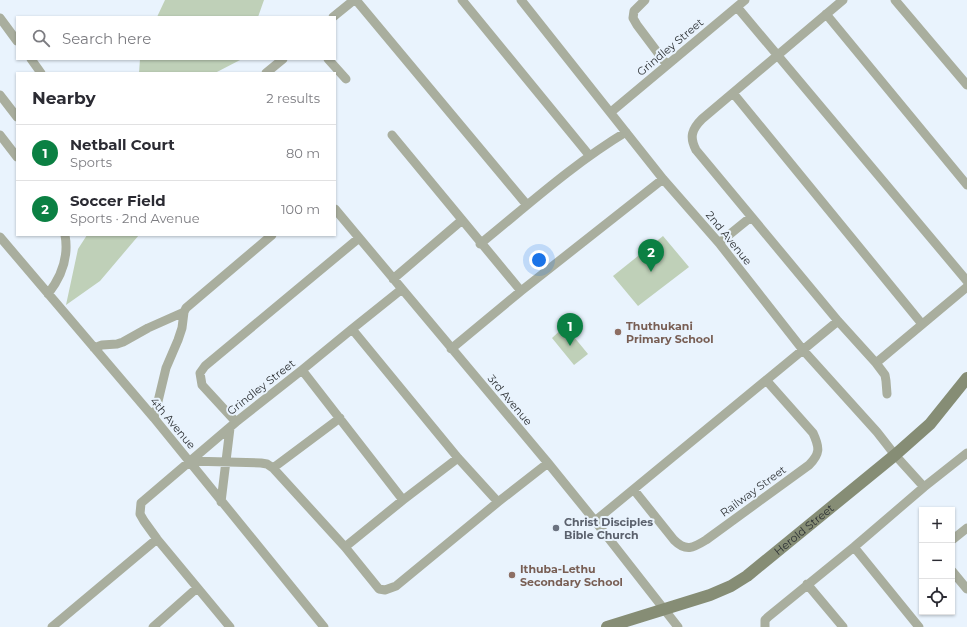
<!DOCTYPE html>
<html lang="en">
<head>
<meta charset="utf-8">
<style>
	:root { --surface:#fff; --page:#f7f7f7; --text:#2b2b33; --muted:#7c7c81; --line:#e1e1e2; --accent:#0b8043 }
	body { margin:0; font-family:Montserrat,sans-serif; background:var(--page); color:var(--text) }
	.controls { position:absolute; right:12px; bottom:12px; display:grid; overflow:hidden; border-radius:0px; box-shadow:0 1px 3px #0004 }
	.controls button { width:36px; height:36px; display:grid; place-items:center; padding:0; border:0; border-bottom:1px solid var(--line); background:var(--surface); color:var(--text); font:20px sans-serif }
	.you { position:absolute; left:539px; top:260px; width:14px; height:14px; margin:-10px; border:3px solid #fff; border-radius:50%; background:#1a73e8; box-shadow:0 0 0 6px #1a73e833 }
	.badge { display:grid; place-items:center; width:26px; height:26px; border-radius:50%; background:var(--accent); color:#fff; font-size:13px; font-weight:700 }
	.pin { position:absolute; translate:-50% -33px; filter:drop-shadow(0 1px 2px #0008) }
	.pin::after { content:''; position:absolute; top:21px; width:14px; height:12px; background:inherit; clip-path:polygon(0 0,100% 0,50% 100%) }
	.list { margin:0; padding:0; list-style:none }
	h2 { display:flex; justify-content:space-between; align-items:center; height:52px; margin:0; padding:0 16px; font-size:17px }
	h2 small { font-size:13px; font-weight:400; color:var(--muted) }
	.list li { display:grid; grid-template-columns:26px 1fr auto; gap:12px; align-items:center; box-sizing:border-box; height:56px; padding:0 16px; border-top:1px solid var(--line) }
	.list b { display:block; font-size:15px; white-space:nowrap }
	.list p { margin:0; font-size:13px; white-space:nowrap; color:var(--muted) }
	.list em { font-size:13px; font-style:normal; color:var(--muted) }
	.icon { flex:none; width:22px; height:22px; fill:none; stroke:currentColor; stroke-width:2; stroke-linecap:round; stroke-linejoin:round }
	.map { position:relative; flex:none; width:967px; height:627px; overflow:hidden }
	.search { position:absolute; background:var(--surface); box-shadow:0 1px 3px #0004; left:16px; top:16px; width:320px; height:44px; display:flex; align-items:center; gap:10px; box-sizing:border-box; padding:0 14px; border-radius:0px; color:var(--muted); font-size:15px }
	.panel { position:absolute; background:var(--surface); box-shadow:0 1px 3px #0004; left:16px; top:72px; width:320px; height:164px; border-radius:0px }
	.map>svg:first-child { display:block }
</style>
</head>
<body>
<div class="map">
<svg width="967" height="627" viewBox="0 0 967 627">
	<rect width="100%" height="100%" fill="#e9f3fd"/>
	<path fill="#bfd0b8" d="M165 0H264L258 17H157Z
		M140 59H242L215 73H139Z
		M87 235H139L100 281 66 305 78 249Z
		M663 236 689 267 638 306 613 276Z
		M565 326 588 354 574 365 552 338Z"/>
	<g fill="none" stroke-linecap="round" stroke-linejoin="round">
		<path stroke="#a9ae9e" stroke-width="9" d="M356 0 527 205
			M462 0 589 155
			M521 0 663 179 719 243 803 350 877 432 895 455 924 487
			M645 0 634 11 633 18 637 25 667 65
			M843 0 702 119C692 129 689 137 696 150L838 321 876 363 885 375 886 381 887 394
			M895 0 967 85
			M737 7 967 281
			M826 14 967 185
			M333 17 354 0
			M0 18 17 41
			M31 59 41 73
			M328 59 346 79
			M266 73 283 59
			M733 93 922 324
			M0 95 17 117
			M611 112 745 0
			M0 135 17 157
			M392 135 521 291
			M335 209 548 463 595 521 678 627
			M0 237 154 418 324 627
			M719 243 751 217
			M480 244C528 205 573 164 626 132
			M393 279 461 221
			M48 294C62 276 69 257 65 235
			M352 329 458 458 498 502
			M94 348 102 345 117 344 123 342 148 328 184 312
			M451 349 521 291 663 179
			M876 363 967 287
			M302 370 403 500
			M154 418 166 368 178 340 182 328 184 312 186 308 272 235
			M236 422 202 385 200 373 205 366 359 238
			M189 461 261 463 267 464 273 468 345 547 379 589 385 590 396 586 498 502 548 463
			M273 468 340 418
			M634 490 674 540C686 552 693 548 706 540L809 465C820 454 820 448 813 433L766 380
			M221 502 230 428
			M595 521 838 321
			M952 540 967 528
			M345 547 403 500 458 458
			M854 547 919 627
			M952 571 967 589
			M807 584 843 627
			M52 627 157 539
			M153 627 197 588
			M230 627 157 539 144 521 140 514 141 503 236 422 302 370 352 329 402 289
			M765 627V620L768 617 854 547 924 487 967 453"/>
		<path stroke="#868d75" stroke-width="12" id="s1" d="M607 627 710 595 731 586 747 576 895 455 930 424 967 378"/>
	</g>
	<g fill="#8d6e63" stroke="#e9f3fd" stroke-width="1.5">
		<circle cx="618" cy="332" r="4"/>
		<circle cx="512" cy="575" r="4"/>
	</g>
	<circle fill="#6b7280" stroke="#e9f3fd" stroke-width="1.5" cx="556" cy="528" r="4"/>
	<g text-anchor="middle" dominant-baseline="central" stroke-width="4" stroke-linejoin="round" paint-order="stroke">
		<g font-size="11" fill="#2e3235" stroke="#e9f3fd">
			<text transform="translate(670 47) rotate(-40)">Grindley Street</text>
			<text transform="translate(729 238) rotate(51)">2nd Avenue</text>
			<text transform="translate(261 387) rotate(-38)">Grindley Street</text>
			<text transform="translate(510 400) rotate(50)">3rd Avenue</text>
			<text transform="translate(173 423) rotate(50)">4th Avenue</text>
			<text transform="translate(753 491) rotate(-36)">Railway Street</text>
			<text stroke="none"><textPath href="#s1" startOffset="223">Herold Street</textPath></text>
		</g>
		<g font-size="11" font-weight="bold" fill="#785e54" stroke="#e9f3fd" text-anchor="start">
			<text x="626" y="326">Thuthukani<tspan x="626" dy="13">Primary School</tspan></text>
			<text x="520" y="569">Ithuba-Lethu<tspan x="520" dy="13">Secondary School</tspan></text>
		</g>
		<g font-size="11" font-weight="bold" fill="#5b616d" stroke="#e9f3fd" text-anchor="start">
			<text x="564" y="522">Christ Disciples<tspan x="564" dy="13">Bible Church</tspan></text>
		</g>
	</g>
</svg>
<div class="controls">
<button>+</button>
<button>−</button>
<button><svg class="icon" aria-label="locate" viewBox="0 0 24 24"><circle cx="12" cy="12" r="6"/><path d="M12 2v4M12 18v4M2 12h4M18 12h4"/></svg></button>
</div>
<div class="you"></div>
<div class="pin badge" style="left:570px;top:346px">1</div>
<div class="pin badge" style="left:651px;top:272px">2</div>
<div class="search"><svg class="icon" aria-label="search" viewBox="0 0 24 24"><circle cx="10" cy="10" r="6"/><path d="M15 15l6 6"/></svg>Search here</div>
<section class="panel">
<h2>Nearby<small>2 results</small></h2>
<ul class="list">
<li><span class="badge">1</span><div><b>Netball Court</b><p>Sports</p></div><em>80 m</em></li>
<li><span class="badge">2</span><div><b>Soccer Field</b><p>Sports · 2nd Avenue</p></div><em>100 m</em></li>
</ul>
</section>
</div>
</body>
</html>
